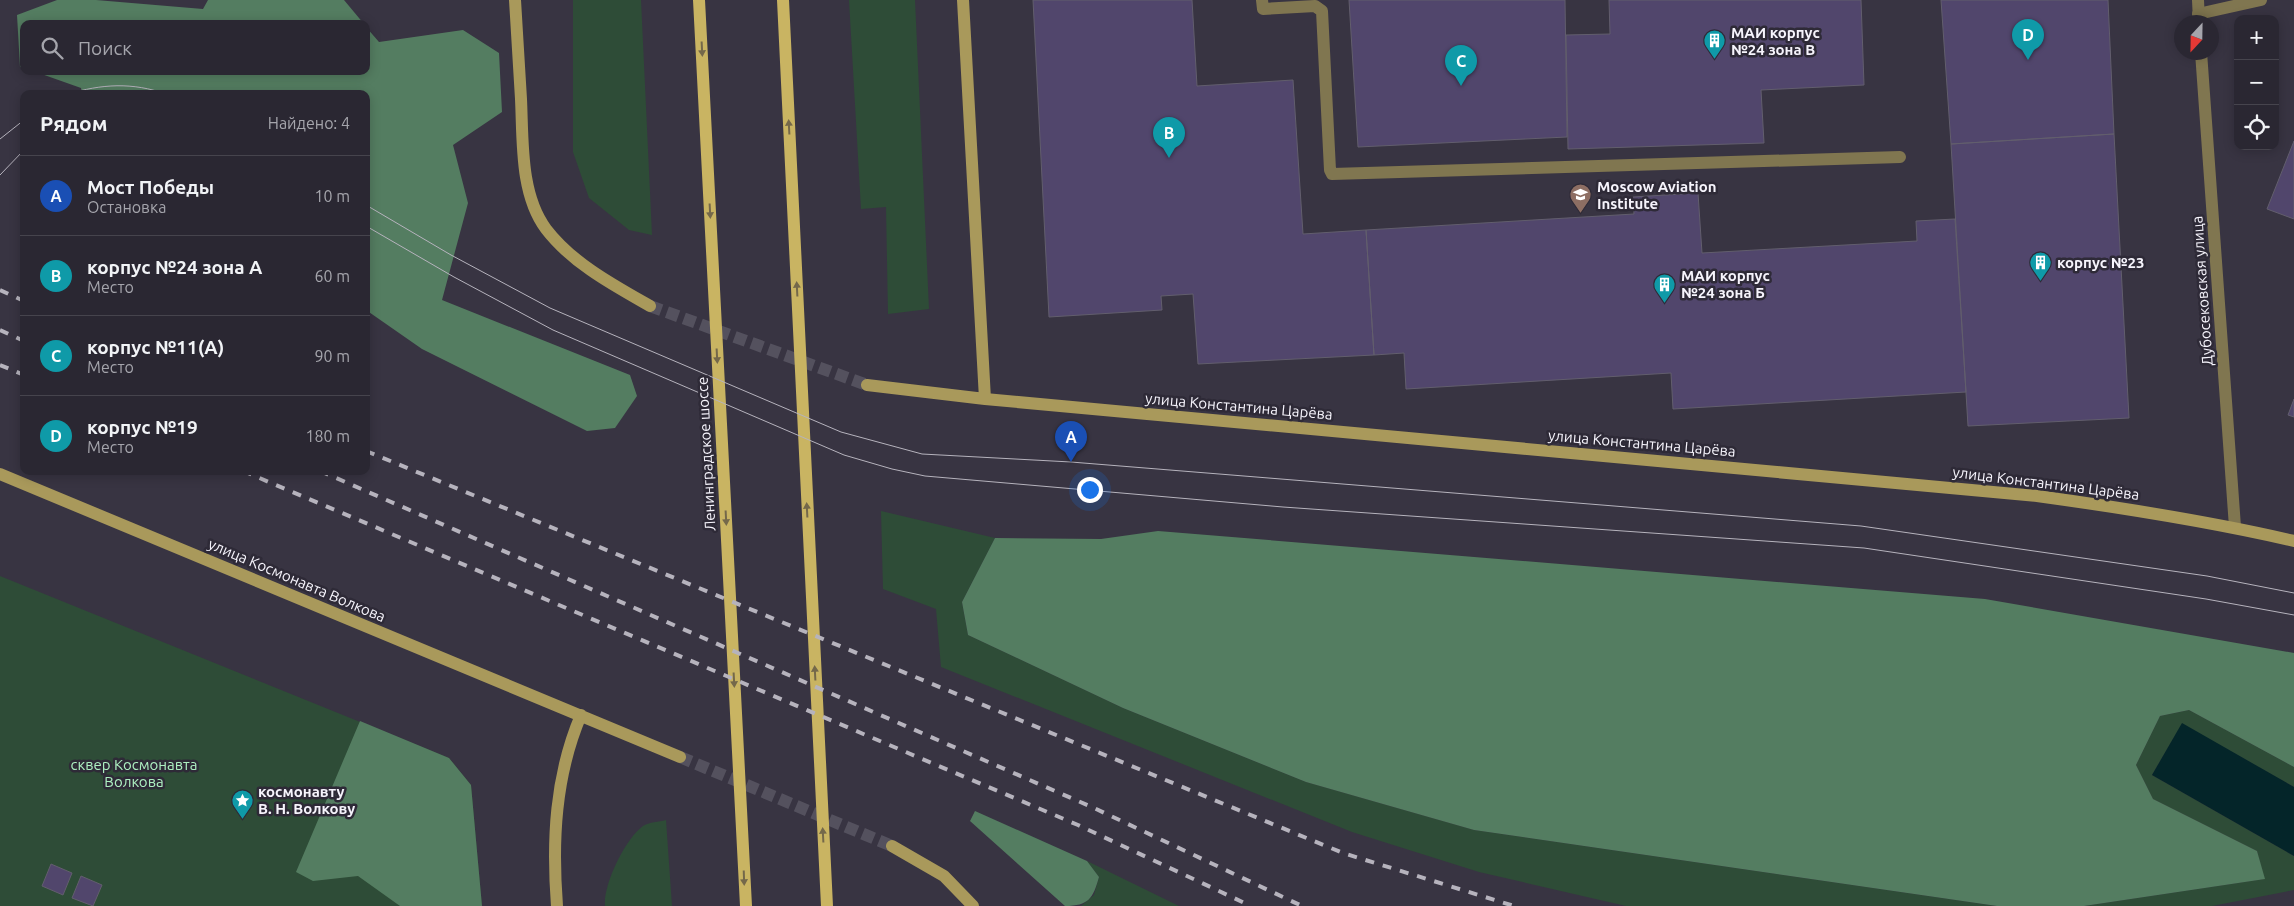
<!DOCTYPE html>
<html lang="ru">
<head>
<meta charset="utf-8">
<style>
	:root { --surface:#2a2732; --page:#36333e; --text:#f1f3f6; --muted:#a5a5ac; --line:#46444d; --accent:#53cdc9 }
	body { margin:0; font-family:Ubuntu,sans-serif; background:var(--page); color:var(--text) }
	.controls { position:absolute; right:15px; top:15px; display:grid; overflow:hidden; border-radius:10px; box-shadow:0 2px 12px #0003 }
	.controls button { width:45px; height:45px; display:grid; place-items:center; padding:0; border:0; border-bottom:1px solid var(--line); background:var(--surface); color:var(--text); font:25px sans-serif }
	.compass { position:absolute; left:2174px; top:15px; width:45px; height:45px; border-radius:50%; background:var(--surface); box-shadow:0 2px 12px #0003; rotate:202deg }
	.you { position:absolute; left:1089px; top:489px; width:18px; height:18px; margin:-12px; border:4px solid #fff; border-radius:50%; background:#1a73e8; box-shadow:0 0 0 8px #1a73e833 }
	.badge { display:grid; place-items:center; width:32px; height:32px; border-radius:50%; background:var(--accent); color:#fff; font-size:16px; font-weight:700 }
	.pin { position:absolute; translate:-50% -41px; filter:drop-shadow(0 1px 2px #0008) }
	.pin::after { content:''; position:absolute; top:26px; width:18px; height:15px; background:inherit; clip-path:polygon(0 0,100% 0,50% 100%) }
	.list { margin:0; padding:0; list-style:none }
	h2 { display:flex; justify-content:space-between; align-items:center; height:65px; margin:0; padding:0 20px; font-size:21px }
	h2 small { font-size:16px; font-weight:400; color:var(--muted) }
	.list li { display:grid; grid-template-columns:32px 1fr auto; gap:15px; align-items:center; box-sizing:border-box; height:80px; padding:0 20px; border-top:1px solid var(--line) }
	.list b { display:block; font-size:19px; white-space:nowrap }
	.list p { margin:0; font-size:16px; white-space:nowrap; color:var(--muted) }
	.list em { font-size:16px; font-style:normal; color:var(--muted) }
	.icon { flex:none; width:28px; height:28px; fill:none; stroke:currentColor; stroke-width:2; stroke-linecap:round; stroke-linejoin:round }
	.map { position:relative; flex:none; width:2294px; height:906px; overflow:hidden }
	.search { position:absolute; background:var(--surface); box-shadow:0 2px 12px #0003; left:20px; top:20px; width:350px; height:55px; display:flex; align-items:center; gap:12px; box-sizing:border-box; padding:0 18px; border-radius:10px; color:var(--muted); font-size:19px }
	.panel { position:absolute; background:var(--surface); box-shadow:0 2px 12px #0003; left:20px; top:90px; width:350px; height:385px; border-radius:10px }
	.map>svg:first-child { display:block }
</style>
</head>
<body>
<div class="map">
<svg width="2294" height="906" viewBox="0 0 2294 906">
	<rect width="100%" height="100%" fill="#383442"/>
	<path fill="#2e4c37" d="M573 0H641L652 235 629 230 589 198 573 152Z
		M849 0H915L929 309 888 314 886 207 861 209Z
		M881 511 995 538 962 602 968 635 1123 708 1306 782 1474 830 1997 906H1626L1479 872 1352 832 941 667 936 609 883 589Z
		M0 576 449 758 471 785 482 906H0Z
		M2189 710 2294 767V787L2182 724 2152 775 2294 856V890L2212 906H2084L2264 879 2257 851 2153 799 2136 765 2160 716Z
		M666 820 672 906H605C603 885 625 839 643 826 649 822 659 822 666 820Z
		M1087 861 1179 906H1081L1094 895 1099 877Z"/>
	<path fill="#547d61" d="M57 0H96L203 9 208 0H344L364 24H24V68L20 67 17 15Z
		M366 27 379 42 463 30 499 53 502 112 453 145 468 203 442 300 630 375 637 396 615 428 587 431 422 349 366 310V94H82L81 88 33 71H366Z
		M1158 531 1985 599 2294 653V767L2189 710 2160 716 2136 765 2153 799 2257 851 2265 879 2084 906H1997L1474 830 1306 782 1123 708 968 635 962 602 995 538 1101 539Z
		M360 721 449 758 471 785 482 906H400L358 876 313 881 296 872Z
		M975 811 1087 861 1099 877C1093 898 1089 906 1065 906L970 821Z"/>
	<path fill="#042529" d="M2182 723 2294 787V856L2152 775Z"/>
	<path fill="#51466c" stroke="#625e6d" d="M1033 0H1192L1197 86 1293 80 1303 234 1366 230 1374 355 1198 364 1193 294 1161 296 1162 310 1049 317Z
		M1349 0H1565L1567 137 1358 147Z
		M1609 0H1861L1864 85 1761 90 1764 143 1568 149 1566 35 1610 34Z
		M1941 0H2108L2114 134 1951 144Z
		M2114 134 2129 418 1968 426 1951 144Z
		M2294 141V219L2267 209Z
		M1698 193 1702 253 1917 241 1916 221 1955 219 1966 392 1673 409 1671 373 1406 389 1404 353 1374 355 1366 230 1634 214 1633 197Z
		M2294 399V417L2288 415Z
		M51 864 72 873 63 895 42 886Z
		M81 876 102 885 93 906 72 898Z"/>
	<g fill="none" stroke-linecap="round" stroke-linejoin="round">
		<path stroke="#54515e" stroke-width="12" stroke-dasharray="12 6" stroke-linecap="butt" d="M650 306 867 385
			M680 757 892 846"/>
		<path stroke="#807650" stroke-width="12" d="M1262 0 1263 9 1315 6 1322 11 1330 170 1332 174 1900 157
			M2198 14 2261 0"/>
		<path stroke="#807650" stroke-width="12" d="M2198 0 2199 22
			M2201 52 2235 527"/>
		<path stroke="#a9995b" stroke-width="12" d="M515 0C517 33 519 66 521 99 523 141 520 194 546 229 572 263 613 285 650 306
			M963 0 985 399
			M867 385 985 399 2037 496C2124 508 2209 521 2294 541
			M0 474 680 757
			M892 846 944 876 973 906
			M557 906C552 841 555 776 581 715"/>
		<path stroke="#c9b462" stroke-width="12" d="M699 0 746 906
			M783 0 827 906"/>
		<path stroke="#b6b3bd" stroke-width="1" d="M68 94C102 84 132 82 166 94
			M0 139 24 120
			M0 175 24 150
			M366 205 451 255 550 308 841 432 922 454 1071 462 1861 526 2207 576 2294 593
			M366 226 454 277 553 330 844 455 892 469 925 476 1283 507 1864 548 2206 599 2294 615"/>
		<path stroke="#b6b3bd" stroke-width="4" stroke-dasharray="9 9" stroke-linecap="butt" d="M0 290 24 301
			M0 330 24 341
			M0 365 24 375
			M366 451 1343 853 1514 906
			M243 471 1078 825 1251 906
			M320 471 1094 808 1302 906"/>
	</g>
	<defs><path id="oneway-solid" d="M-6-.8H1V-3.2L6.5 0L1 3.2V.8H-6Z" transform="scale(1.25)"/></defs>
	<g fill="#74684a">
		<use href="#oneway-solid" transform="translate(702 49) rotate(87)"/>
		<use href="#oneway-solid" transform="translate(789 127) rotate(-93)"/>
		<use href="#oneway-solid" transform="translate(710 211) rotate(87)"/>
		<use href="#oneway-solid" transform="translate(797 289) rotate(-93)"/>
		<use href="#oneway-solid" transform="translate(717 356) rotate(87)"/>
		<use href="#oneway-solid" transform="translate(807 510) rotate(-93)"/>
		<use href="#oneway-solid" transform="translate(726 518) rotate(87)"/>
		<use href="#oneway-solid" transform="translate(815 673) rotate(-93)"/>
		<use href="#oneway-solid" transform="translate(734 680) rotate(87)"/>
		<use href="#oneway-solid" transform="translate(823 835) rotate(-93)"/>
		<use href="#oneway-solid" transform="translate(744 878) rotate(88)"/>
	</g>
	<defs>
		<symbol id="building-pin" viewBox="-11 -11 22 30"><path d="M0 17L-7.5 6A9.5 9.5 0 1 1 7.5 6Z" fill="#0f9aa8" stroke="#2e2a37"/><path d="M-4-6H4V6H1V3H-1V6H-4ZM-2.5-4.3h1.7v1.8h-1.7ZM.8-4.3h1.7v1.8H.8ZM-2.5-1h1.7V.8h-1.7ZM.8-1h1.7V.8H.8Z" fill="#fff"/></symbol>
		<symbol id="university-pin" viewBox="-11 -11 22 30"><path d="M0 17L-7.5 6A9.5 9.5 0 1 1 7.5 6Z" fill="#8d6e63" stroke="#2e2a37"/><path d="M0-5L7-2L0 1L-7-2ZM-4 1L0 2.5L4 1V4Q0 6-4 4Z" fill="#fff"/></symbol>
		<symbol id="sight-pin" viewBox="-11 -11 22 30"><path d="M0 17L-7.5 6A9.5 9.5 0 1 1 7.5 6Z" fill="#0f9aa8" stroke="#2e2a37"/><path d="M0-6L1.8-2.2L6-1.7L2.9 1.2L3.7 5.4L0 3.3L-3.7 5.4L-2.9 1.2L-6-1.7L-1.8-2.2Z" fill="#fff"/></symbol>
	</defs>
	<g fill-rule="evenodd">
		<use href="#building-pin" x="1702" y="28" width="25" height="34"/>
		<use href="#university-pin" x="1568" y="182" width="25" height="34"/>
		<use href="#building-pin" x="2028" y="250" width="25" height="34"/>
		<use href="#building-pin" x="1652" y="272" width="25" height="34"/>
		<use href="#sight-pin" x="230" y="788" width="25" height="34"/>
	</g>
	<g text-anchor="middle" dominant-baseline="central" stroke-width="5" stroke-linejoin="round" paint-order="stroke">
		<g font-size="15" font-weight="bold" fill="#f6f4fc" stroke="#2e2a37" text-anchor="start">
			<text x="1731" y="32">МАИ корпус<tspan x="1731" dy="17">№24 зона В</tspan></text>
			<text x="1597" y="186">Moscow Aviation<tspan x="1597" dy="17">Institute</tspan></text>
			<text x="2057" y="262">корпус №23</text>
			<text x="1681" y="275">МАИ корпус<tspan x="1681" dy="17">№24 зона Б</tspan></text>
			<text x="258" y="791">космонавту<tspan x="258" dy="17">В. Н. Волкову</tspan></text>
		</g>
		<g font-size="15" fill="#f6f4fc" stroke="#2e2a37">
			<text transform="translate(2202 291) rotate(-94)">Дубосековская улица</text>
			<text transform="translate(1239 406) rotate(5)">улица Константина Царёва</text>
			<text transform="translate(1642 443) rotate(5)">улица Константина Царёва</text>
			<text transform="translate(706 454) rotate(-93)">Ленинградское шоссе</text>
			<text transform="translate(2046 483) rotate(7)">улица Константина Царёва</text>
			<text transform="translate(297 580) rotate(23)">улица Космонавта Волкова</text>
		</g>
		<g font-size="15" fill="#adf0c1" stroke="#2e2a37">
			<text x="134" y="764">сквер Космонавта<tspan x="134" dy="17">Волкова</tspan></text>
		</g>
	</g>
</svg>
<div class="controls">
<button>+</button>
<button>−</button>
<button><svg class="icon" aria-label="locate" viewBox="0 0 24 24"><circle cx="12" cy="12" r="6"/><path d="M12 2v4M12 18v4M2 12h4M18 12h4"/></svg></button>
</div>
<svg class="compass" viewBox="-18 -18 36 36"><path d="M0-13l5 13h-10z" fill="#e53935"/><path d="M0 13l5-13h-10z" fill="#a5a5ac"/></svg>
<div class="you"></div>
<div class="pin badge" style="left:1071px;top:462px;background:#1a4fb4">A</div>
<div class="pin badge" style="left:1169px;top:158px;background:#0f9aa8">B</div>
<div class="pin badge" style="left:1461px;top:86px;background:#0f9aa8">C</div>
<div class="pin badge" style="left:2028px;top:60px;background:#0f9aa8">D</div>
<div class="search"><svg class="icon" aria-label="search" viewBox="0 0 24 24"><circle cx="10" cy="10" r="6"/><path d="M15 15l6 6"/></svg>Поиск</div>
<section class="panel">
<h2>Рядом<small>Найдено: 4</small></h2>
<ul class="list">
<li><span class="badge" style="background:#1a4fb4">A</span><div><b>Мост Победы</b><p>Остановка</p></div><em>10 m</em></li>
<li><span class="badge" style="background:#0f9aa8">B</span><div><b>корпус №24 зона А</b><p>Место</p></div><em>60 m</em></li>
<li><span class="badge" style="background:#0f9aa8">C</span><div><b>корпус №11(А)</b><p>Место</p></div><em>90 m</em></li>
<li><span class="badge" style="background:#0f9aa8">D</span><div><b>корпус №19</b><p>Место</p></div><em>180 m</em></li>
</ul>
</section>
</div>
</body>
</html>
